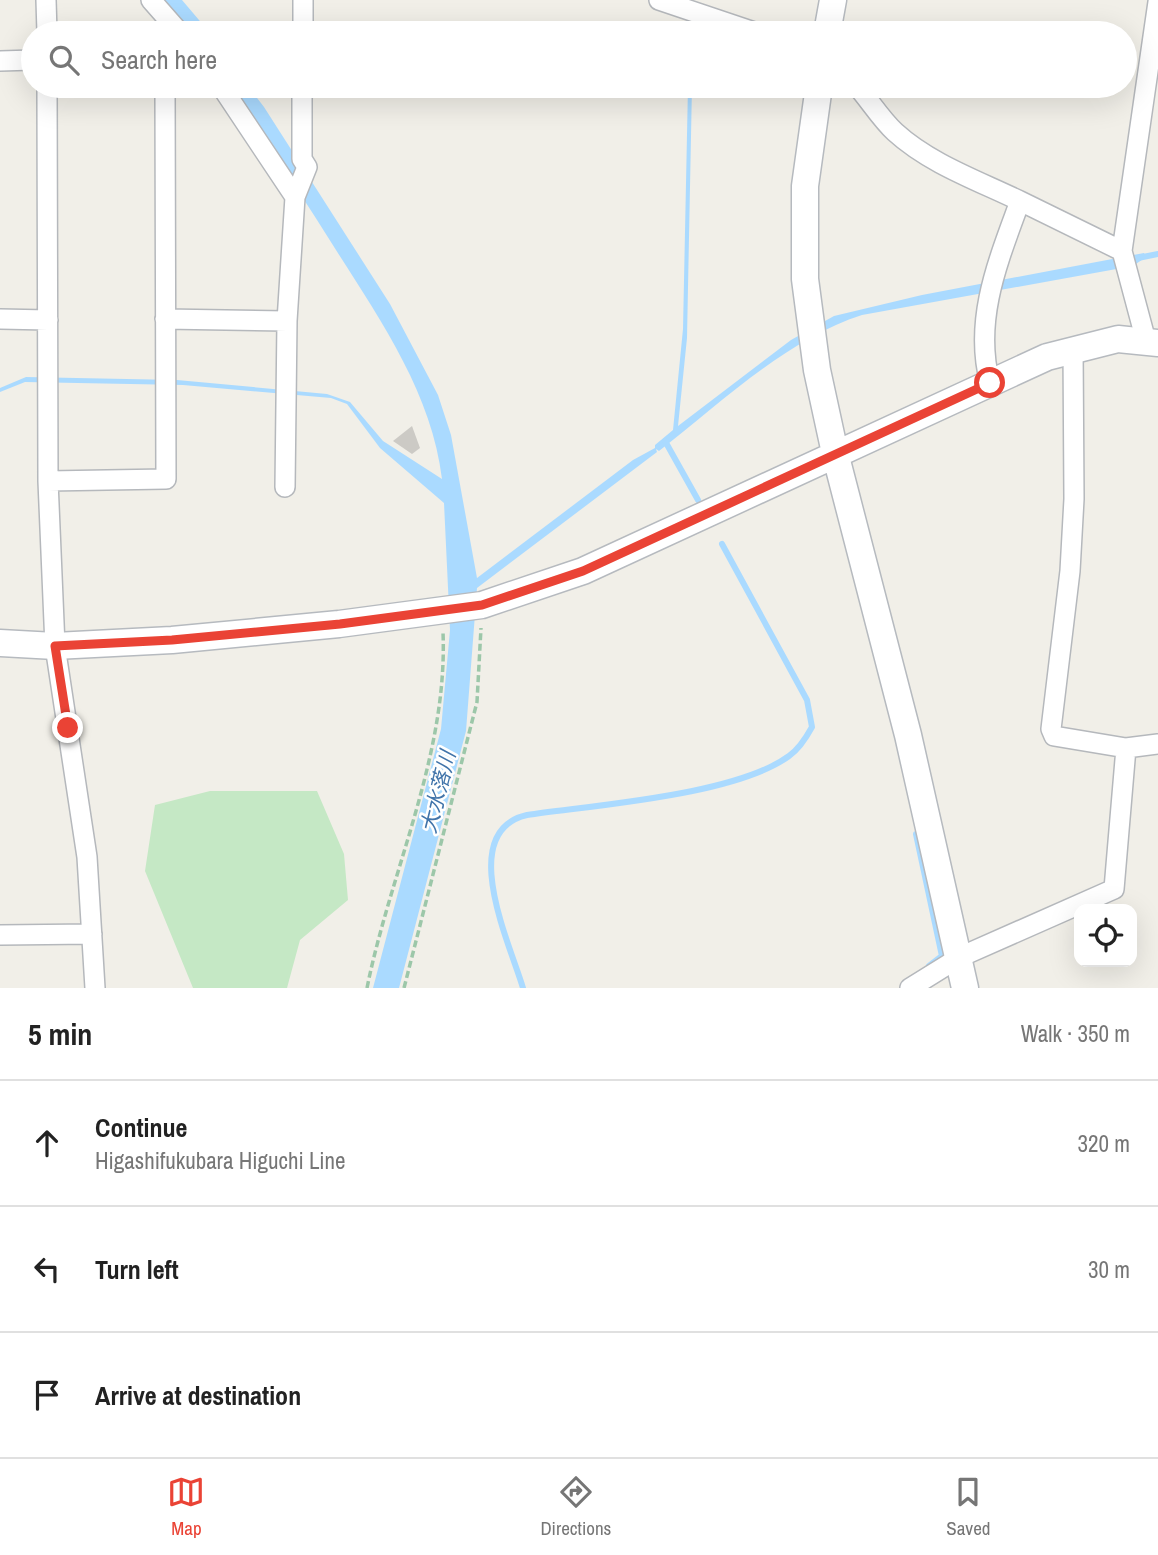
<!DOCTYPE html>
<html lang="en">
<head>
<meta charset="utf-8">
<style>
	:root { --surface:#fff; --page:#f6f6f6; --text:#222; --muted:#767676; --line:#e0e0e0; --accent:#ea4335 }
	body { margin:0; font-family:"Archivo Narrow","Noto Sans JP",sans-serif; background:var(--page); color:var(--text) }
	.controls { position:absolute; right:21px; bottom:21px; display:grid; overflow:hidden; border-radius:14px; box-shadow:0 7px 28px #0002 }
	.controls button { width:63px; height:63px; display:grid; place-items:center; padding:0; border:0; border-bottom:2px solid var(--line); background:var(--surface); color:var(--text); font:35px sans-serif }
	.stop { position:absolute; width:21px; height:21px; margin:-16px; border:5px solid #ea4335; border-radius:50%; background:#fff }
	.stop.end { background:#ea4335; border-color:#fff; box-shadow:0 2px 7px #0008 }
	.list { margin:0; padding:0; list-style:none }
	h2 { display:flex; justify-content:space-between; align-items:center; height:91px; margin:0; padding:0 28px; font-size:30px }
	h2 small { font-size:23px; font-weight:400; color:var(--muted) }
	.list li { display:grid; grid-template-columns:46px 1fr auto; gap:21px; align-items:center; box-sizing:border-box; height:126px; padding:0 28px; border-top:2px solid var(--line) }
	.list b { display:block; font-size:26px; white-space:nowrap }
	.list p { margin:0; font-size:23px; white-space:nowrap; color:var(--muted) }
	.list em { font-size:23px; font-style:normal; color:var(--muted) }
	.icon { flex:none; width:38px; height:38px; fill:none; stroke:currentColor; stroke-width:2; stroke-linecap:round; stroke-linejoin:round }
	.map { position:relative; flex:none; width:1158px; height:988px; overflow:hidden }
	.search { position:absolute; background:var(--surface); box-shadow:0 7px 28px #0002; left:21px; right:21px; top:21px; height:77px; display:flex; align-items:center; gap:18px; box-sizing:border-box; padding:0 24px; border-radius:38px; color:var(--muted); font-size:26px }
	.sheet { height:469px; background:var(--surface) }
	nav { display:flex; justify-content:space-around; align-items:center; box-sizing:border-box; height:98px; border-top:2px solid var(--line); background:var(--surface); font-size:19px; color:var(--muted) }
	nav a { display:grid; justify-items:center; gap:4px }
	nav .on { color:var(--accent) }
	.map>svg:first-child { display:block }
</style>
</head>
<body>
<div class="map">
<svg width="1158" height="988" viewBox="0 0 1158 988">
	<rect width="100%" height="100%" fill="#f1efe8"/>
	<path fill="#c5e8c5" d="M210 791H317L344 854 348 900 300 940 287 988H193L145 871 155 805Z"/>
	<path fill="#aadaff" d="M160 0H182L210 33H188Z
		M227 86H248L264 107 390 304 438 395 451 435 477 578 633 460 655 448V445L673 430 683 329 688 86H692L687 338 678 426 791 340 834 316 922 295 1144 253 1146 257 1133 266 862 315C787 339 721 403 659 451L656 449 657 452 477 588 466 731 399 988H373L441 729 450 630 444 503 380 448 347 404 331 398 183 385 25 382 0 392V388L26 377 177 380 327 394 350 402 383 441 442 479C432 394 381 321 336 250 301 194 265 140 227 86Z"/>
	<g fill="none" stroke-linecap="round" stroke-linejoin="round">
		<path stroke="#aadaff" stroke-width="6" d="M1138 258 1158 254
			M665 441 698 500
			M916 834 942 956 929 966
			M523 988C510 944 456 831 527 815 595 805 736 795 789 756 799 749 806 738 812 727L807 700 722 544"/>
	</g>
	<path fill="#cccac5" d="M412 426 420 448 412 454 393 441Z"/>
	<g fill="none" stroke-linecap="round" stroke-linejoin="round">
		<defs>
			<path id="street" d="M46 0 47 33
				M151 0 180 33
				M659 0 757 33
				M303 33V0
				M0 61 33 60
				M47 86 48 481 55 646 87 857 95 988
				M221 86 295 197 287 321
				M857 86C870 101 881 119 895 132 930 164 979 181 1020 201
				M295 197 307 167 302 159V86
				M0 319 48 320
				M165 319 287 321 285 487
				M1146 341 1122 251 1158 2
				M990 383C973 319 999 259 1020 201L1122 251
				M48 481 166 479 165 86
				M1126 748 1158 744
				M0 935 92 934
				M910 988 960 957 1114 889 1126 748 1054 736 1051 729 1070 571 1074 499 1073 348"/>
			<path id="secondary" d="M827 33 833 0
				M819 86 805 186V279L817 370 835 453 908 735 965 988
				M0 643 55 646 172 640 339 624 482 605 583 571 1047 357 1118 339 1158 343"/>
		</defs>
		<use href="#street" stroke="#b5b8bc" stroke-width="22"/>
		<use href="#secondary" stroke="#b6babf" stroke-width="29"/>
		<path stroke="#9cc7a9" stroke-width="3.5" stroke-dasharray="7 3.5" stroke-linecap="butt" d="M367 988C391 869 448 755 443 632
			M404 988 477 702 481 628"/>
		<use href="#street" stroke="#fff" stroke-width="19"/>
		<use href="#secondary" stroke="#fff" stroke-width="26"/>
	</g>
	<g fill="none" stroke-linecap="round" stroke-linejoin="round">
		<path stroke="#ea4335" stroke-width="9" d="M68 728 55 646 172 640 340 624 482 605 583 571 990 383"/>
	</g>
	<g text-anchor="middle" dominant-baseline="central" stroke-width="5" stroke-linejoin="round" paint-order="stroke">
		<g font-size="21" font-style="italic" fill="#4174aa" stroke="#fff">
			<text transform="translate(438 792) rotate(-76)">大水落川</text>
		</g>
	</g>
</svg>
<div class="controls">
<button><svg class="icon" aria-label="locate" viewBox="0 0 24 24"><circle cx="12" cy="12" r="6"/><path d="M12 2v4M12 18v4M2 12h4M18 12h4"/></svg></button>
</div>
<div class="stop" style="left:990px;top:383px"></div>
<div class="stop end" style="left:68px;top:728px"></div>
<div class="search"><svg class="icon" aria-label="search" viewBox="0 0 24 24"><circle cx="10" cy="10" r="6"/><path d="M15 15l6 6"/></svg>Search here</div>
</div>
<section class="sheet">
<h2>5 min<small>Walk · 350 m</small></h2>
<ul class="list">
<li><svg class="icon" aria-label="ahead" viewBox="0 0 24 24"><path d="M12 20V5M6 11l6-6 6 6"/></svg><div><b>Continue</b><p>Higashifukubara Higuchi Line</p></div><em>320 m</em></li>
<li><svg class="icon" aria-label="left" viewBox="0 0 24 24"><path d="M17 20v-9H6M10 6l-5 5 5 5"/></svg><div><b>Turn left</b></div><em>30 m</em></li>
<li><svg class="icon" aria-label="arrive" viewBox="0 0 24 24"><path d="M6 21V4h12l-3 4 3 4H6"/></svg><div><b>Arrive at destination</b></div></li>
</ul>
</section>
<nav>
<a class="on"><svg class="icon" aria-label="map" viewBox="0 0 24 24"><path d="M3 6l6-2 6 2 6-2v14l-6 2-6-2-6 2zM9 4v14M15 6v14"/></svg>Map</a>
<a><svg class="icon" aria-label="directions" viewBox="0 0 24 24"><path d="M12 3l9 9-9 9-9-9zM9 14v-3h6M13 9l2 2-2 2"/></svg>Directions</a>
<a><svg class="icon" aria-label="saved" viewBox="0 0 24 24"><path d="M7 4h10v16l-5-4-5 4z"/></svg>Saved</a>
</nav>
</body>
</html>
